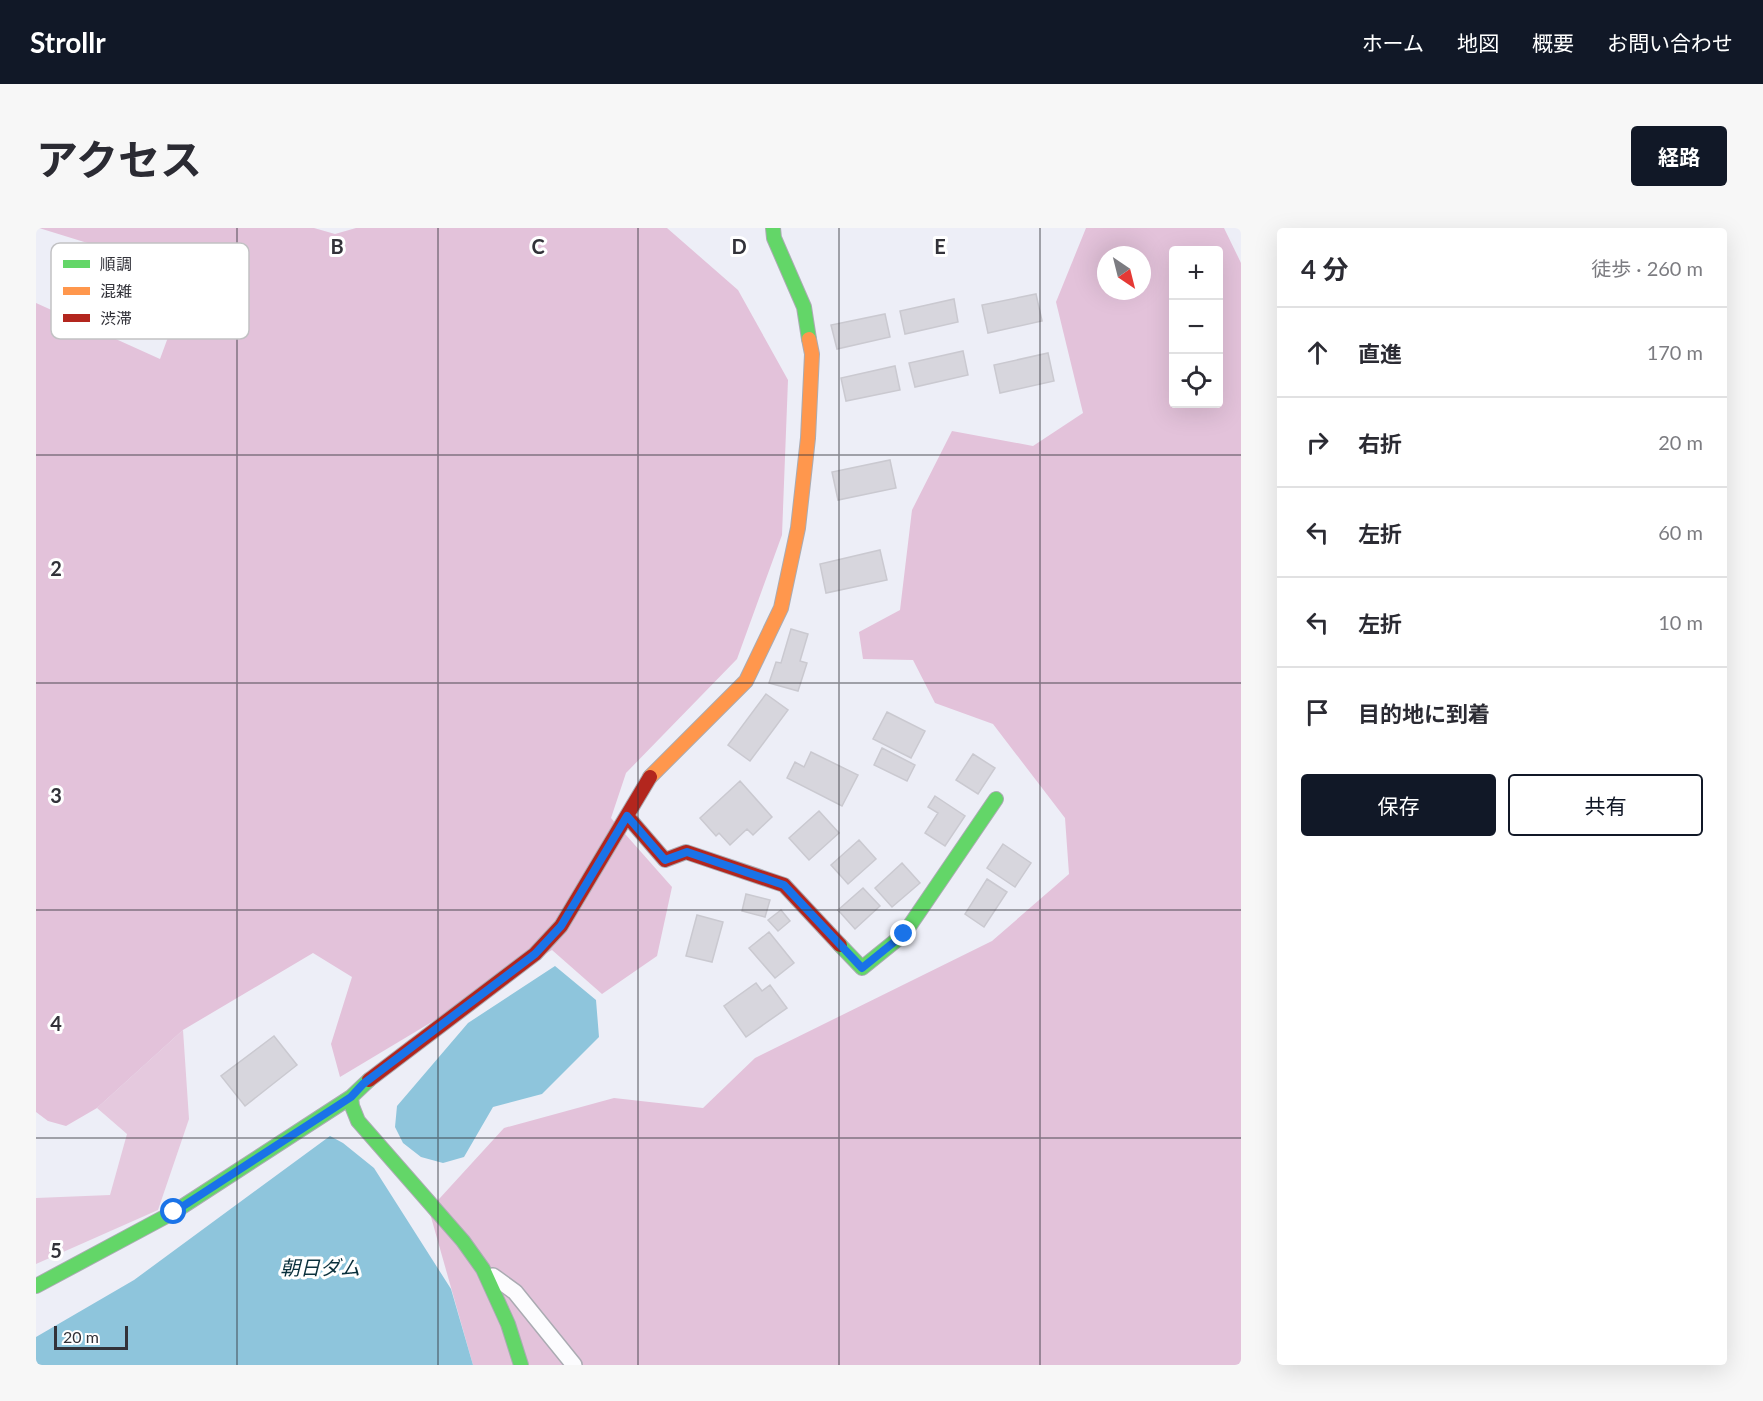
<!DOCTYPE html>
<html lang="ja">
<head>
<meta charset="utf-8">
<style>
	:root { --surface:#fff; --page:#f7f7f7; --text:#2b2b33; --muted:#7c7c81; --line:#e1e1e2; --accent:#111827 }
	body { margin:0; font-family:Lato,"Noto Sans JP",sans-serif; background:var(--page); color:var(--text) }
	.controls { position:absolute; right:18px; top:18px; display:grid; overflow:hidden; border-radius:6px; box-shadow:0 6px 24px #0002 }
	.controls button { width:54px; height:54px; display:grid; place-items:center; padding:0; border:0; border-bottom:2px solid var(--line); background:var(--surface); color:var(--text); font:30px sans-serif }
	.compass { position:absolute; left:1061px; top:18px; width:54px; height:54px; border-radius:50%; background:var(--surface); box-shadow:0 6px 24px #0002; rotate:145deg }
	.scale { position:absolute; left:18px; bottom:15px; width:74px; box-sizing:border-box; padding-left:6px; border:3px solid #323239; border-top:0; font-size:16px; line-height:21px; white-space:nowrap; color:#323239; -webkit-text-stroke:4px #fff; paint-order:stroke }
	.stop { position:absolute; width:18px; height:18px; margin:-14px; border:4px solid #1a73e8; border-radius:50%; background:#fff }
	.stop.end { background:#1a73e8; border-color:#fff; box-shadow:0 2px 6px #0008 }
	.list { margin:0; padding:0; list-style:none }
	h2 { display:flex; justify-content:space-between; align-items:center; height:78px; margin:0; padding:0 24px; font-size:26px }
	h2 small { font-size:20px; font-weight:400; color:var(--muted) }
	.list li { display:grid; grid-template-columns:39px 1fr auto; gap:18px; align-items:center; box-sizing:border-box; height:90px; padding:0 24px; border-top:2px solid var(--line) }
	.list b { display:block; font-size:22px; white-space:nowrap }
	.list em { font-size:20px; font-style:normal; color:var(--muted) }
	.actions { display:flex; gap:12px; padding:18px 24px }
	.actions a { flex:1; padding:14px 0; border:2px solid var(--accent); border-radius:6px; text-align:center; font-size:21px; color:var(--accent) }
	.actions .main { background:var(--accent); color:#fff }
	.icon { flex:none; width:33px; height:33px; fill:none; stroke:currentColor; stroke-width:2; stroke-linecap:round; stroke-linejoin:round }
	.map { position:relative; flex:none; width:1205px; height:1137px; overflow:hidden; border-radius:6px }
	header { display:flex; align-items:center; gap:36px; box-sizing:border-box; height:84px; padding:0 30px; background:var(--accent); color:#fff }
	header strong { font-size:28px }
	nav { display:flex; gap:33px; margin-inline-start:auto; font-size:21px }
	.intro { display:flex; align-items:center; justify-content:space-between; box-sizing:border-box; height:144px; padding:0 36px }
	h1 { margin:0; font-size:42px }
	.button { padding:15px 27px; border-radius:6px; background:var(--accent); color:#fff; font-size:21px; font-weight:700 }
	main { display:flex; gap:36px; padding:0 36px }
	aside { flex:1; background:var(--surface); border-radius:6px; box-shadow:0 6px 24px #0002 }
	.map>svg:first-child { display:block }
</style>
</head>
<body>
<header>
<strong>Strollr</strong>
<nav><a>ホーム</a><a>地図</a><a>概要</a><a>お問い合わせ</a></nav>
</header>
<div class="intro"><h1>アクセス</h1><a class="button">経路</a></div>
<main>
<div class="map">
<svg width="1205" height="1137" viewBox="0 0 1205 1137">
	<rect width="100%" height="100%" fill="#edeef7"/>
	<path fill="#e5c9de" d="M147 802 153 891 122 982 0 1036V970L74 967 91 906 61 880Z"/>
	<path fill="#e3c2da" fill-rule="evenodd" d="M3 0H278L299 6 320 0H631L702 62 752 152 746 307 701 431 590 545 575 590 636 659 621 728 566 766 516 722 304 849 295 816 316 749 277 725 147 802 61 880 30 898 12 893 0 884V75L124 131 155 47Z
		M1050 0H1188L1205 35V1137H437L393 982 468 900 578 870 667 880 719 830 956 713 1033 646 1029 590 957 496 899 475 877 432 827 431 823 404 864 382 876 282 916 203 997 218 1047 185 1020 74ZM1138 22H1182V176H1138ZM1070 27H1106V63H1070Z"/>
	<path fill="#8ec5dc" d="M519 738 560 772 563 809 506 866 457 879 428 929 407 935 385 929 367 915 359 899 361 878 432 795Z
		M294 908 307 915 338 940 415 1061 437 1137H0V1109L98 1052Z"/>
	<path fill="#d7d6dd" stroke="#cac9d0" stroke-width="1.5" d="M1000 66 1006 93 952 105 946 77Z
		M918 71 922 94 869 106 864 83Z
		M849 86 854 109 801 121 795 97Z
		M927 123 932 147 879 159 873 135Z
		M1012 125 1018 153 964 165 958 137Z
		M859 138 864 162 810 173 805 150Z
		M854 232 860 260 802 272 796 244Z
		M844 322 851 352 790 365 784 336Z
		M755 401 772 406 764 433 771 435 762 463 733 455 740 434 745 435Z
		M730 466 752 482 714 533 692 517Z
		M851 484 889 503 875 530 837 511Z
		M846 520 879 537 871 553 838 537Z
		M775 524 822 547 806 578 751 550 759 534 768 539Z
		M937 526 959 540 942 566 920 552Z
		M704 553 736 589 717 607 711 601 694 617 683 605 680 608 664 590Z
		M899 568 929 588 909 618 889 605 902 585 892 579Z
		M783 583 803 605 773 632 753 610Z
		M823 612 840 631 812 656 795 637Z
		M967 616 995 635 979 659 951 640Z
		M866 635 884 655 856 679 839 660Z
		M951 651 971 664 948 699 929 686Z
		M827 660 844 678 819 701 802 682Z
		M710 666 734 672 729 689 706 683Z
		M745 682 754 693 742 703 732 692Z
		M661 687 687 694 676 734 650 728Z
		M733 704 758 735 739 750 713 720Z
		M720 755 726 763 734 757 751 780 710 809 688 778Z
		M238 808 261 837 209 878 185 848Z"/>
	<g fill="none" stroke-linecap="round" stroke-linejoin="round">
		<defs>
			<path id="lane" d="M457 1048 479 1064 538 1137"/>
			<path id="fast" d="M737 0 738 10 768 79 773 111
				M804 717 826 740 868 706 960 571
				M315 869 316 878 322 893 427 1013 447 1041 472 1096 485 1137
				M0 1058 138 984 315 869 333 852"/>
			<path id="slow" d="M614 549 710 453 745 380 762 300 772 210 776 126 773 111"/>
			<path id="jam" d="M591 588 629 632 650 624 748 657 804 717
				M333 852 499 726 525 698 614 549"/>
		</defs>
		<use href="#lane" stroke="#aaabb2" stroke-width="18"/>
		<use href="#fast" stroke="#aaabb2" stroke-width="16"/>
		<use href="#slow" stroke="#aaabb2" stroke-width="16"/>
		<use href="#jam" stroke="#aaabb2" stroke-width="16"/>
		<use href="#lane" stroke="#fcfcfe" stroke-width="15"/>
		<use href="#fast" stroke="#63d668" stroke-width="14"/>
		<use href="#slow" stroke="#ff974d" stroke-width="14"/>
		<use href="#jam" stroke="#b3261e" stroke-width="14"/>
	</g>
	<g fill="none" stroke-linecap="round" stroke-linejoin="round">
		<path stroke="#1a73e8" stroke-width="8" d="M138 984 315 869 327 856 499 726 525 698 591 588 629 632 651 624 748 657 826 740 868 706"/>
	</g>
	<path fill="none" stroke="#323239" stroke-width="1.5" stroke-opacity="0.55" d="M201 0V1137M402 0V1137M602 0V1137M803 0V1137M1004 0V1137M0 227H1205M0 455H1205M0 682H1205M0 910H1205"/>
	<g text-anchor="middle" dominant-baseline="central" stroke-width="6" stroke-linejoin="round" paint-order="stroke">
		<g font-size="20" font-style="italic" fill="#0a303c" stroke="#fff">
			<text x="284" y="1039">朝日ダム</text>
		</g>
	</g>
	<rect x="15" y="15" width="198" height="96" rx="9" fill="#fff" stroke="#c2c2c4" stroke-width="1.5"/>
	<rect x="27" y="32" width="27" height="8" fill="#63d668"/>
	<rect x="27" y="59" width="27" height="8" fill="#ff974d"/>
	<rect x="27" y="86" width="27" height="8" fill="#b3261e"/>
	<g font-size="16" fill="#323239">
		<text x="64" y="42">順調</text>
		<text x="64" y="69">混雑</text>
		<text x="64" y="96">渋滞</text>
	</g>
	<g font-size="20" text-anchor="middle" font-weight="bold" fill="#323239" stroke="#fff" stroke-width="6" stroke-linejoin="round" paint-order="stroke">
		<text x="301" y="26">B</text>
		<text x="502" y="26">C</text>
		<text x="703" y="26">D</text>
		<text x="904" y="26">E</text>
		<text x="20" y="348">2</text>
		<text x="20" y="575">3</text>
		<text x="20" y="803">4</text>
		<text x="20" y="1030">5</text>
	</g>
</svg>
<div class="controls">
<button>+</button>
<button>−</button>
<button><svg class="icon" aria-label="locate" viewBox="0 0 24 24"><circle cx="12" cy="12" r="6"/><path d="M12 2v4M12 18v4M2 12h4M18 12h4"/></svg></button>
</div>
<svg class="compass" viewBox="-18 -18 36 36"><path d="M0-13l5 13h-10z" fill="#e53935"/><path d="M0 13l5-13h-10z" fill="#7c7c81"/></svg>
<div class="scale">20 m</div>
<div class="stop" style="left:138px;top:984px"></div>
<div class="stop end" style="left:868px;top:706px"></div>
</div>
<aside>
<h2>4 分<small>徒歩 · 260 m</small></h2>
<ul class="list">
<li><svg class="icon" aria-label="ahead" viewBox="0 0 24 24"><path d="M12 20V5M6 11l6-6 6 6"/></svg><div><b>直進</b></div><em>170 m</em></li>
<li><svg class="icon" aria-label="right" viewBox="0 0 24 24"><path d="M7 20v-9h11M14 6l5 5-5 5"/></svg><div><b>右折</b></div><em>20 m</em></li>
<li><svg class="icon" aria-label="left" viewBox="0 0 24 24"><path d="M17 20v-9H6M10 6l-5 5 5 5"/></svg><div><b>左折</b></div><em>60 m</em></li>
<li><svg class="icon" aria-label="left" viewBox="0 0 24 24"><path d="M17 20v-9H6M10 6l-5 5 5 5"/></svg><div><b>左折</b></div><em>10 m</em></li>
<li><svg class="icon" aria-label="arrive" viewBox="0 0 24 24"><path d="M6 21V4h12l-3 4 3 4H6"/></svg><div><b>目的地に到着</b></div></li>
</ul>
<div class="actions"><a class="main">保存</a><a>共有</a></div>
</aside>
</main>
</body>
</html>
